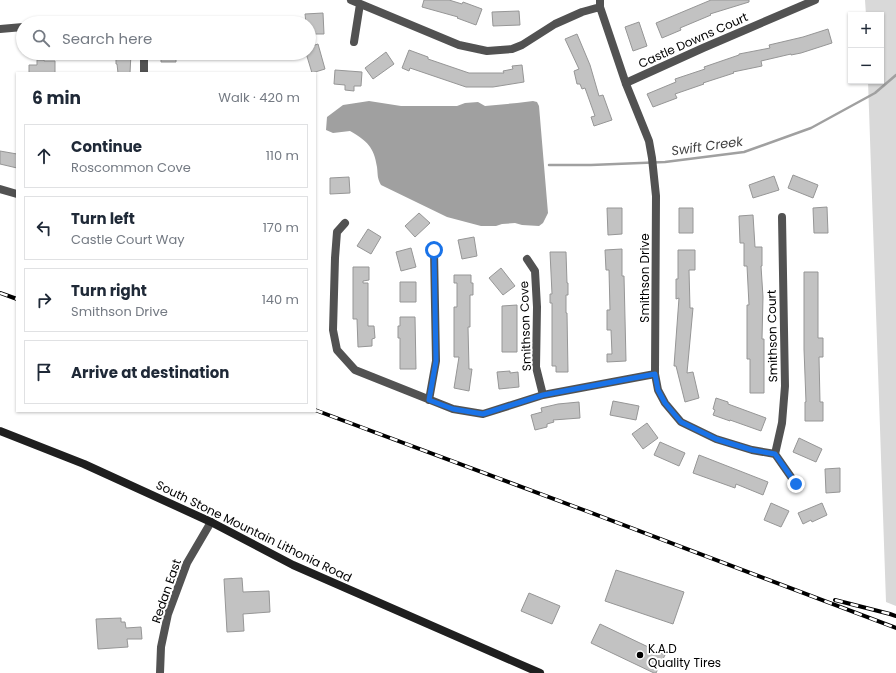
<!DOCTYPE html>
<html lang="en">
<head>
<meta charset="utf-8">
<style>
	:root { --surface:#fff; --page:#f2f2f3; --text:#1f2937; --muted:#747a83; --line:#e0e1e3 }
	body { margin:0; font-family:Poppins,sans-serif; background:var(--page); color:var(--text) }
	.controls { position:absolute; right:12px; top:12px; display:grid; overflow:hidden; border-radius:0px; box-shadow:0 1px 3px #0004 }
	.controls button { width:36px; height:36px; display:grid; place-items:center; padding:0; border:0; border-bottom:1px solid var(--line); background:var(--surface); color:var(--text); font:20px sans-serif }
	.stop { position:absolute; width:12px; height:12px; margin:-9px; border:3px solid #1a73e8; border-radius:50%; background:#fff }
	.stop.end { background:#1a73e8; border-color:#fff; box-shadow:0 1px 4px #0008 }
	.list { margin:0; padding:0; list-style:none }
	h2 { display:flex; justify-content:space-between; align-items:center; height:52px; margin:0; padding:0 16px; font-size:17px }
	h2 small { font-size:13px; font-weight:400; color:var(--muted) }
	.list li { display:grid; grid-template-columns:26px 1fr auto; gap:12px; align-items:center; box-sizing:border-box; height:64px; margin:0 8px 8px; padding:0 8px; border:1px solid var(--line); border-radius:0px }
	.list b { display:block; font-size:15px; white-space:nowrap }
	.list p { margin:0; font-size:13px; white-space:nowrap; color:var(--muted) }
	.list em { font-size:13px; font-style:normal; color:var(--muted) }
	.icon { flex:none; width:22px; height:22px; fill:none; stroke:currentColor; stroke-width:2; stroke-linecap:round; stroke-linejoin:round }
	.map { position:relative; flex:none; width:896px; height:673px; overflow:hidden }
	.search { position:absolute; background:var(--surface); box-shadow:0 1px 3px #0004; left:16px; top:16px; width:300px; height:44px; display:flex; align-items:center; gap:10px; box-sizing:border-box; padding:0 14px; border-radius:22px; color:var(--muted); font-size:15px }
	.panel { position:absolute; background:var(--surface); box-shadow:0 1px 3px #0004; left:16px; top:72px; width:300px; height:340px; border-radius:0px }
	.map>svg:first-child { display:block }
</style>
</head>
<body>
<div class="map">
<svg width="896" height="673" viewBox="0 0 896 673">
	<rect width="100%" height="100%" fill="#fff"/>
	<path fill="#d9d9d9" d="M865 0H896V606L886 602 868 81H881V15H866Z"/>
	<path fill="#a0a0a0" d="M369 101 401 106H457L465 103 478 102 485 106 517 103 533 101 537 102 539 106 548 213 543 223 539 226 522 225 515 223 502 224 496 226H481L447 217 381 185C377 178 378 175 377 167 374 147 367 141 350 131L333 133 326 130 327 117 343 105Z"/>
	<g fill="none" stroke-linecap="round" stroke-linejoin="round">
		<path stroke="#a0a0a0" stroke-width="2.5" d="M549 165H591L665 162 744 152 811 128 875 93 896 75"/>
	</g>
	<path fill="#c2c2c2" stroke="#969696" d="M424 0H449L462 4 463 2 482 9 476 25 457 18 458 17 422 7Z
		M711 0H749V2L710 14 711 15 680 28 681 30 662 38 656 23Z
		M519 11 520 25 493 26 492 12Z
		M323 13 324 34H309V23H306L305 14Z
		M639 22 647 46 633 51 625 27Z
		M828 29 832 43 801 53 791 55V54L761 61 762 66 733 72 734 73 703 83 704 84 675 94 677 98 653 107 647 94 676 82 675 79 705 69 704 67 739 55V54L770 48 769 45 803 37Z
		M577 34 590 65 599 96 603 95 612 120 594 126 591 117 595 116 585 88 582 89 580 84H577L574 71 579 69 565 39Z
		M318 44 325 69 312 73 306 53H309V47Z
		M409 50 428 57V59L469 73H504L503 71 513 69 512 66 522 65 524 82 493 87H466L410 68 409 71 402 68Z
		M386 52 394 64 373 79 365 68Z
		M116 53H131L130 73H118L117 64H116Z
		M161 53H176V62H161Z
		M37 60H44V61H55V73H29V65H37Z
		M335 70 362 72 361 86H354V91L345 90V85L334 84Z
		M0 151 17 154V168L0 164Z
		M793 175 818 185 813 198 788 188Z
		M774 176 779 190 753 198 749 185Z
		M349 177 350 193 330 194V178Z
		M827 207 828 233H814L813 208Z
		M607 208H622V234L608 235Z
		M679 208H693V233H679Z
		M419 213 430 223 415 237 405 226Z
		M753 215 755 247H762V266H761L763 297 762 339H764V393H750V359H747V305H749L747 266H744V243H740L739 216Z
		M368 229 381 237 371 254 357 246Z
		M474 237 477 256 462 259 458 240Z
		M411 248 416 267 401 271 396 252Z
		M622 249V276H624L626 361 607 362V354H612L611 330H607V310H610L609 270H606L605 250Z
		M678 250H695V270H689L690 308H693L687 373 693 372 699 398 685 402 676 366H674L679 298 676 299V279H678Z
		M550 252H566L567 283H568V295H566V313H567L568 372H556V366H552V303H550V294H552Z
		M353 267H369V280L363 281V283H368V326H374L375 338 372 339V346L358 347 357 319H353Z
		M501 268 515 286 503 295 489 278Z
		M804 272H818V338H823V357H819L820 402H823V421H805V402H806L804 349Z
		M454 275H471V283H473V295H470V327H468L469 369H472L469 391 454 388 459 357H454V307H457V283H454Z
		M400 282H416V302H400Z
		M517 305V352H502V306Z
		M400 317H415L416 369H400V338H398V326H400Z
		M510 371V373L518 372 519 387 499 389 497 372Z
		M716 398 728 402V404L766 418 761 431 730 420V421L713 415 715 410 713 409Z
		M613 401 639 406 636 420 610 415Z
		M579 402 580 418 553 420 554 422 547 424V427L535 430 531 415 542 412 541 408 558 404Z
		M647 423 658 438 643 449 632 434Z
		M799 438 822 449 816 462 793 452Z
		M660 442 685 453 679 466 654 455Z
		M699 455 768 482 763 495 736 484 735 488 693 473Z
		M840 468V492L826 493 825 469Z
		M771 503 789 511 781 527 764 520Z
		M822 503 827 515 812 522 811 520 803 524 798 513Z
		M616 570 684 592 673 624 605 601Z
		M242 578 243 592 269 591 270 612 243 614 244 631 227 632 224 579Z
		M529 593 560 606 552 624 521 611Z
		M121 618V622H125L126 628 141 627 142 639H127L128 647 98 649 96 619Z
		M600 624 665 655 656 673H654L591 643Z"/>
	<g fill="none" stroke-linecap="round" stroke-linejoin="round">
		<path stroke="#525252" stroke-width="8" d="M351 0 459 45 487 51 512 49 522 45 555 24 582 12 600 7
			M600 0V7L626 84 649 141 652 158 656 196 655 374 658 390 665 403 681 422 716 439 752 450 775 454 796 484
			M86 23 109 21 114 23
			M0 29 23 27
			M354 42 360 4
			M144 53V73
			M626 84 628 82 703 48 815 0
			M0 189 17 194
			M345 223 337 232 335 258 333 330 337 350 355 370 453 409 483 414 543 395 655 374
			M527 259 535 271 537 307 536 367 543 395
			M429 400 436 361 434 250
			M775 454 782 423 785 386 782 217
			M160 673 161 647 168 614 187 563 211 522"/>
		<path stroke="#1f1f1f" stroke-width="8" d="M0 431 84 464 211 522 293 565 540 673"/>
		<defs>
			<path id="rail" d="M0 293 17 299
				M315 410 581 509 896 628
				M835 600 890 614 896 616"/>
		</defs>
		<use href="#rail" stroke="#000" stroke-width="4"/>
		<use href="#rail" stroke="#fff" stroke-width="2.5" stroke-dasharray="8" stroke-linecap="butt"/>
	</g>
	<g fill="none" stroke-linecap="round" stroke-linejoin="round">
		<path stroke="#1a73e8" stroke-width="5" d="M434 250 436 361 429 400 453 409 483 414 543 395 655 374 658 390 665 403 681 422 716 439 752 450 775 454 796 484"/>
	</g>
	<circle fill="#000" stroke="#fff" stroke-width="1.5" cx="640" cy="655" r="4"/>
	<g text-anchor="middle" dominant-baseline="central" stroke-width="4" stroke-linejoin="round" paint-order="stroke">
		<g font-size="12" fill="#000" stroke="#fff">
			<text transform="translate(693 40) rotate(-24)">Castle Downs Court</text>
			<text transform="translate(644 278) rotate(-90)">Smithson Drive</text>
			<text transform="translate(525 326) rotate(-92)">Smithson Cove</text>
			<text transform="translate(772 336) rotate(-91)">Smithson Court</text>
			<text transform="translate(254 531) rotate(26)">South Stone Mountain Lithonia Road</text>
			<text transform="translate(166 591) rotate(-71)">Redan East</text>
		</g>
		<g font-size="12" fill="#000" stroke="#fff" text-anchor="start">
			<text x="648" y="648">K.A.D<tspan x="648" dy="14">Quality Tires</tspan></text>
		</g>
		<g font-size="13" font-style="italic" fill="#414141" stroke="#fff">
			<text transform="translate(707 146) rotate(-8)">Swift Creek</text>
		</g>
	</g>
</svg>
<div class="controls">
<button>+</button>
<button>−</button>
</div>
<div class="stop" style="left:434px;top:250px"></div>
<div class="stop end" style="left:796px;top:484px"></div>
<div class="search"><svg class="icon" aria-label="search" viewBox="0 0 24 24"><circle cx="10" cy="10" r="6"/><path d="M15 15l6 6"/></svg>Search here</div>
<section class="panel">
<h2>6 min<small>Walk · 420 m</small></h2>
<ul class="list">
<li><svg class="icon" aria-label="ahead" viewBox="0 0 24 24"><path d="M12 20V5M6 11l6-6 6 6"/></svg><div><b>Continue</b><p>Roscommon Cove</p></div><em>110 m</em></li>
<li><svg class="icon" aria-label="left" viewBox="0 0 24 24"><path d="M17 20v-9H6M10 6l-5 5 5 5"/></svg><div><b>Turn left</b><p>Castle Court Way</p></div><em>170 m</em></li>
<li><svg class="icon" aria-label="right" viewBox="0 0 24 24"><path d="M7 20v-9h11M14 6l5 5-5 5"/></svg><div><b>Turn right</b><p>Smithson Drive</p></div><em>140 m</em></li>
<li><svg class="icon" aria-label="arrive" viewBox="0 0 24 24"><path d="M6 21V4h12l-3 4 3 4H6"/></svg><div><b>Arrive at destination</b></div></li>
</ul>
</section>
</div>
</body>
</html>
